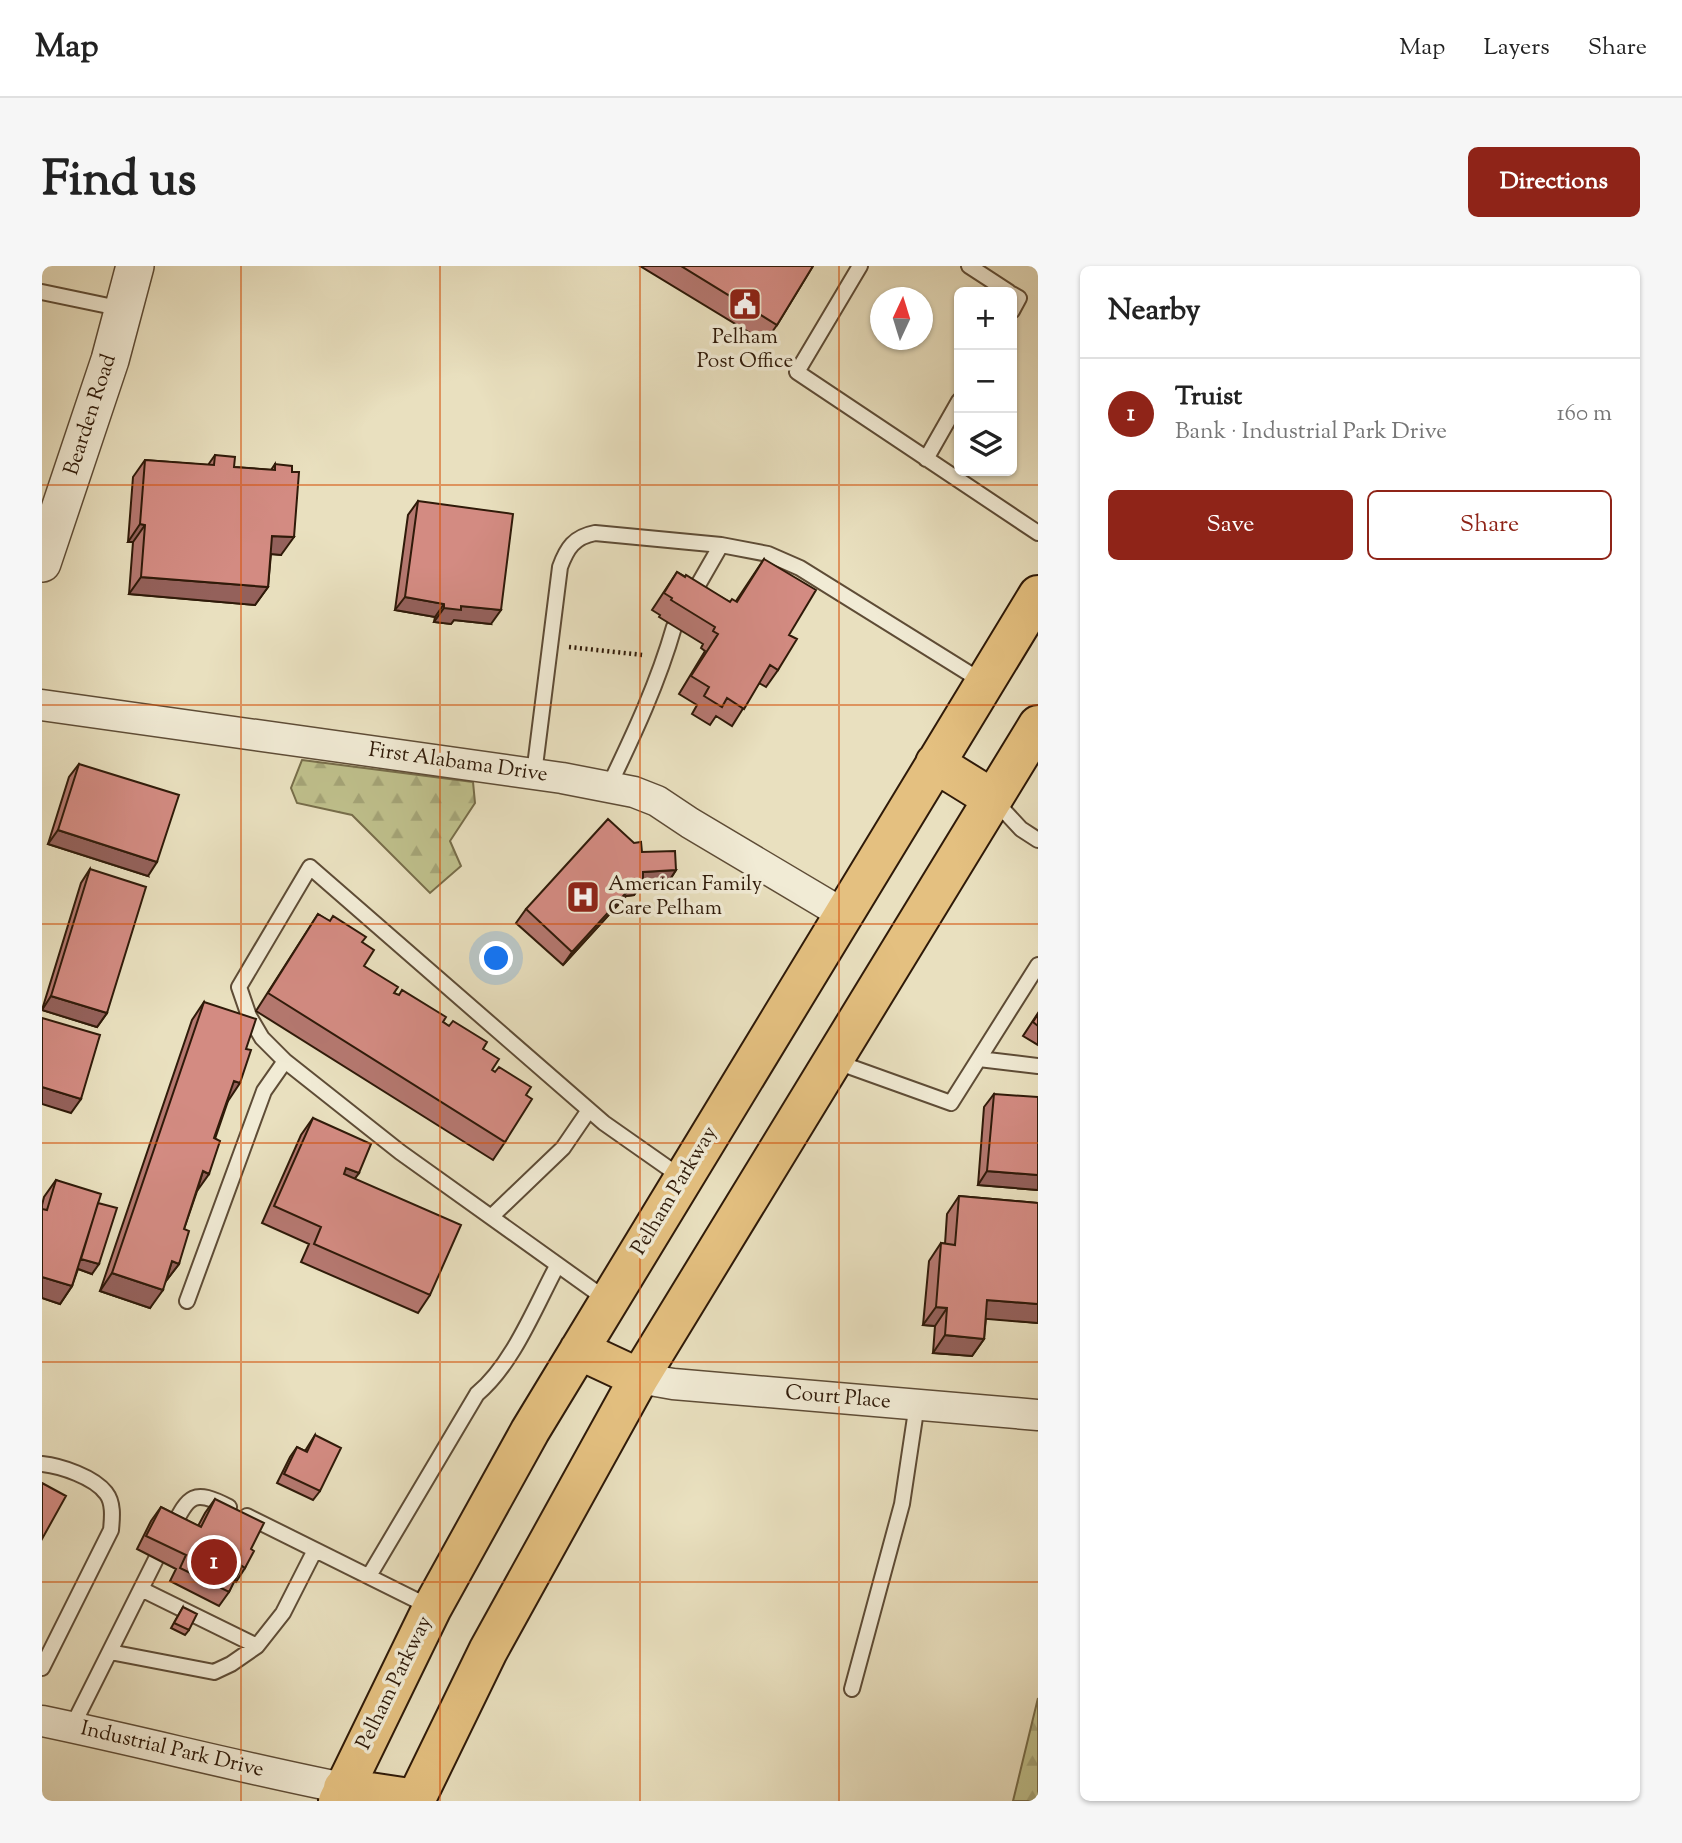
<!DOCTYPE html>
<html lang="en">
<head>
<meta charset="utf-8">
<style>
	:root { --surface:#fff; --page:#f6f6f6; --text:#222; --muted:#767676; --line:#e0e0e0; --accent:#8f2418 }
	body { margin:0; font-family:"Sorts Mill Goudy",serif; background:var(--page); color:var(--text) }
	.controls { position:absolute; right:21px; top:21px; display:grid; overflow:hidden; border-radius:10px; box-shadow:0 2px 5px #0004 }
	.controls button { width:63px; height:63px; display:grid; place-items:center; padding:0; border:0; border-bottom:2px solid var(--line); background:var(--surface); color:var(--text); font:35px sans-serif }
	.compass { position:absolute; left:828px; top:21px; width:63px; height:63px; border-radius:50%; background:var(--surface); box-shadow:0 2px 5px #0004; rotate:4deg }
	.you { position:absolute; left:455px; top:693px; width:24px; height:24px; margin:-18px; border:5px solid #fff; border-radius:50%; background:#1a73e8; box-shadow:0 0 0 10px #1a73e833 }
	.badge { display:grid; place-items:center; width:46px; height:46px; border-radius:50%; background:var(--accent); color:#fff; font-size:23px; font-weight:700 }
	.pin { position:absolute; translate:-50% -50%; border:4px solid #fff; box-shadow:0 2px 7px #0006 }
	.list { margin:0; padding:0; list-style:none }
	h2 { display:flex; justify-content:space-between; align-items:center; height:91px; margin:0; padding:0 28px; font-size:30px }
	h2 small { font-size:23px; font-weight:400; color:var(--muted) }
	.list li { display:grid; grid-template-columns:46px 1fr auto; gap:21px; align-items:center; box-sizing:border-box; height:112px; padding:0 28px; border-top:2px solid var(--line) }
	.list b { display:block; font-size:26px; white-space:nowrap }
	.list p { margin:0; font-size:23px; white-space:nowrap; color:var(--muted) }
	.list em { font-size:23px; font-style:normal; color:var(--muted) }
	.actions { display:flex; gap:14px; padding:21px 28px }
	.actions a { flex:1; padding:16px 0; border:2px solid var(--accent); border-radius:10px; text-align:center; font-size:24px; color:var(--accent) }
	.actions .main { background:var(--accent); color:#fff }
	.icon { flex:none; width:38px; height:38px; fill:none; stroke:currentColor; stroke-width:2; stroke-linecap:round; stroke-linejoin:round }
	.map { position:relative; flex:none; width:996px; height:1535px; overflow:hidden; border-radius:10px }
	header { display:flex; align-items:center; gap:42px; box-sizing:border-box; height:98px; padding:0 35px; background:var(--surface); border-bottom:2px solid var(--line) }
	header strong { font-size:33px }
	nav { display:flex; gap:38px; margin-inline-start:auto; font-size:24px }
	.intro { display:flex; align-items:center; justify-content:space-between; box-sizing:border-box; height:168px; padding:0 42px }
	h1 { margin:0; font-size:49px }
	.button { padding:18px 32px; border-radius:10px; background:var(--accent); color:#fff; font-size:24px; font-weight:700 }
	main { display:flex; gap:42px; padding:0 42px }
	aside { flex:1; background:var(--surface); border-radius:10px; box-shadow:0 2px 5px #0004 }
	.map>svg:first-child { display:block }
</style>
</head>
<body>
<header>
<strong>Map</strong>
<nav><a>Map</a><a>Layers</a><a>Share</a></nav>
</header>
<div class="intro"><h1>Find us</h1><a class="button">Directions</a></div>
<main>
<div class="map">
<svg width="996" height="1535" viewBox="0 0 996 1535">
	<defs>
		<pattern id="forest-firs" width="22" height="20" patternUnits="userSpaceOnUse" patternTransform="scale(1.75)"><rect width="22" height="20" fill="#bfc08c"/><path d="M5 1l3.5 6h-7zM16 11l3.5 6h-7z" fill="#a4a477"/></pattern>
	</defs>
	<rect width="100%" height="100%" fill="#e9e0bf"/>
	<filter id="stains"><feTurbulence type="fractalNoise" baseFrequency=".00286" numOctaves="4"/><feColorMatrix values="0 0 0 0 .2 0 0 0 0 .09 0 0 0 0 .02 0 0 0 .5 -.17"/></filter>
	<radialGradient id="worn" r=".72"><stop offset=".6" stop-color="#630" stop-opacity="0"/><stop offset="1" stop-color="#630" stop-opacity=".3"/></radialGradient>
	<path fill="url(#forest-firs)" stroke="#776d4a" stroke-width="2" d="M260 494 431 516 433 537 408 575 419 600 388 627 310 549 255 537 249 522Z
		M996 1432V1535H971Z"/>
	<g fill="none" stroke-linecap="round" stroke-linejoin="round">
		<defs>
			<path id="service" d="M818 0 755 106 996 267
				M927 0 967 26
				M0 26 81 43
				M970 28 977 32 970 45
				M884 193 917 135
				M648 333 679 279
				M492 508 518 301C525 282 532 271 553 267L679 279 726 288 758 302 941 416
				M567 520C592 468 616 417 632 361
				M953 535 979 563 996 574
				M937 793 996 800
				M792 795 909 837 996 699
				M449 951 521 882 547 844
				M565 1034 358 886 243 795 220 772 207 750 197 721 268 601 562 857 639 911
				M145 1035 222 825 243 795
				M0 1198C19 1200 52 1211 64 1227 72 1237 70 1253 69 1264L0 1402
				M205 1250 388 1341
				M129 1264C147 1230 150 1222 187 1241
				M327 1310 435 1128C471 1098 493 1041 515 1000
				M99 1323 215 1380
				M68 1386 172 1406 189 1398 215 1380 241 1347 273 1284
				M810 1423 860 1238 875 1138
				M30 1461 114 1293"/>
			<path id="minor" d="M0 439 520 512 592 526 615 535 648 557 801 648
				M597 1112 631 1118 996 1149
				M0 1455C101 1476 200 1502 301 1522"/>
			<path id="tertiary" d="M0 297 68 94 93 0"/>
			<path id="primary" d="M893 497 951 533
				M537 1084 597 1112
				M301 1522 374 1533
				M296 1535 390 1342 488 1165 996 329
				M373 1535 446 1385 597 1112 996 459"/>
		</defs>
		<use href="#service" stroke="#5e4c36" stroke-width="18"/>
		<use href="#minor" stroke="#5e4c36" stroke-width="33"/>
		<use href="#tertiary" stroke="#5e4c36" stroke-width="40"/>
		<use href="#primary" stroke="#2f1a09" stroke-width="42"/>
		<path stroke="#2f1a09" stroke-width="4.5" stroke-dasharray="2 3.5" stroke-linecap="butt" d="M527 381 601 389"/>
		<use href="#service" stroke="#f1ebd5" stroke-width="14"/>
		<use href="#minor" stroke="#f1ebd5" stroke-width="30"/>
		<use href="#tertiary" stroke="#f1ebd5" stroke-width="37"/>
		<use href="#primary" stroke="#e4c080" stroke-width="38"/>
	</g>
	<path fill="#b57870" stroke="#2f1a09" stroke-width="2" d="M598 0H771L735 59 723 76Z
		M173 189 192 201 229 204 233 198 239 289 229 288 226 321 213 339 87 328 91 276H86L91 211 103 194 166 199Z
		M376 235 449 358 412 354 409 358 392 356 393 351 353 344 366 249Z
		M722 293 747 369 736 404 724 421 717 417 690 460 674 450 668 459 650 448 655 439 637 428 663 385 659 382 661 378 617 351 618 349 610 344 635 306 688 336 694 335Z
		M37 498 106 610 6 578 27 511Z
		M600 586 634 604 625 618 598 620 592 629 584 630 521 699 474 657 484 643Z
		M48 603 65 747 55 761 0 744 39 617Z
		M276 648 320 676 322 700 352 727 401 756 441 783 450 804 484 829 463 876 451 894 214 745Z
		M162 736 186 835 142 963 137 998 124 1015 108 1042 58 1025 150 754Z
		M996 747V779L981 770Z
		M952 828 996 924 936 919 942 841Z
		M271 852 317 907 312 913 388 1029 376 1047 259 996 267 978 220 957 259 869Z
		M14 914 56 937 50 1008 36 1003 30 1020 18 1038 0 1032V939L2 931Z
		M917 930 996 937V1057L944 1052 942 1073 930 1090 891 1087 893 1060 881 1059 887 995 899 977 903 978 905 948Z
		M273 1169 278 1225 271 1234 235 1217 248 1191 255 1181 263 1185Z
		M173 1233 209 1283 203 1302 194 1316 192 1315 187 1326 177 1340 128 1315 134 1303 95 1283 109 1255 119 1241 156 1260 163 1247Z
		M141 1341 147 1364 143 1369 129 1362Z"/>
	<path fill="#94615b" stroke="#2f1a09" stroke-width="2" d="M98 258 103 259 91 276H86Z
		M230 270 252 271 239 289 218 287Z
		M99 311 226 321 213 339 87 328Z
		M363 331 402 338 393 351 353 344Z
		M419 340 459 344 449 358 412 354 409 358 392 356 402 342Z
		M16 564 115 596 106 610 6 578Z
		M634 604 625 618 598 620 592 629 584 630 521 699 530 686 601 606Z
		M9 730 65 747 55 761 0 744Z
		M192 815 198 817 186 835 179 833Z
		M0 821 39 833 29 847 0 838Z
		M304 902 317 907 304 924 292 919Z
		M161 905 167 908 155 925Z
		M945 905 996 909V924L936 919Z
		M37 992 57 998 50 1008 31 1001Z
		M130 995 137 998 124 1015Z
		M70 1007 121 1024 108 1042 58 1025Z
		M0 1011 30 1020 18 1038 0 1032Z
		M945 1034 996 1038V1057L933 1052Z
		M894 1041 905 1042 893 1060 881 1059Z
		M903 1069 942 1073 930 1090 891 1087Z"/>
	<path fill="#d38b82" stroke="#2f1a09" stroke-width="2" d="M639 0H771L735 59Z
		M173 189 193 191 192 201 233 204V198L250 200V206H257L252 271 230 270 226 321 99 311 103 259 98 258 103 194 172 199Z
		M376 235 471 248 459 344 419 340V344L402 342V338L363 331Z
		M722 293 774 324 747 369 755 373 736 404 728 399 702 443 685 432 680 441 662 430 667 421 649 410 676 368 671 365 673 361 629 334 630 332 622 327 635 306 643 311 644 309 688 336 690 333 695 336Z
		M37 498 137 529 115 596 16 564Z
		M566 553 592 577 599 576 600 586 633 585 634 604 601 606V616H594L530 686 484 643Z
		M48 603 104 621 65 747 9 730Z
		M276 648 288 655 291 650 324 671 320 676 332 684 322 700 356 721 352 727 357 729 360 724 404 751 401 756 407 760 411 755 445 776 441 783 457 793 450 804 453 806 457 801 489 821 484 829 490 833 463 876 226 727Z
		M162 736 214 753 204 783 209 784 198 817 192 815 172 872 178 875 167 908 161 905 142 963 147 965 137 998 130 995 121 1024 70 1007Z
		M996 748V760L991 756Z
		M0 752 58 769 39 833 0 821Z
		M952 828 996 831V909L945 905Z
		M271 852 329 878 317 907 304 902 302 908 419 959 388 1029 272 978 279 961 232 940Z
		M14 914 59 928 30 1020 0 1011V943L5 944Z
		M917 930 996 937V1038L945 1034 942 1073 903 1069 905 1042 894 1041 899 977 913 979Z
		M56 937 75 942 57 998 39 993Z
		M273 1169 299 1182 278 1225 242 1208 255 1181 265 1186Z
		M0 1217 24 1230 0 1273Z
		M173 1233 222 1257 209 1283 212 1285 203 1302 200 1300 187 1326 138 1302 144 1289 104 1270 119 1241 159 1261Z
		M141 1341 155 1348 147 1364 132 1357Z"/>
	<path fill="none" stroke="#d6530c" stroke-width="2" stroke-opacity="0.55" d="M199 0V1535M398 0V1535M598 0V1535M797 0V1535M0 219H996M0 439H996M0 658H996M0 877H996M0 1096H996M0 1316H996"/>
	<defs>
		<symbol id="civic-square" viewBox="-11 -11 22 22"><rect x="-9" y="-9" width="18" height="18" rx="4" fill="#8f2418" stroke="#f1ebd5"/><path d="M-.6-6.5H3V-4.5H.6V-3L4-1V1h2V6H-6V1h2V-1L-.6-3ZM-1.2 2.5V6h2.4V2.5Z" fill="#fff"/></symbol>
		<symbol id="hospital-square" viewBox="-11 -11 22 22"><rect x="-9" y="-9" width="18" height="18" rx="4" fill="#8f2418" stroke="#f1ebd5"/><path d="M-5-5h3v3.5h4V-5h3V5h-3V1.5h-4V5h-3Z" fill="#fff"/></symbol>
	</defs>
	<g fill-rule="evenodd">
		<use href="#civic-square" x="684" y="19" width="38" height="38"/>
		<use href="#hospital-square" x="522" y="612" width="38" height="38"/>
	</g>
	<g text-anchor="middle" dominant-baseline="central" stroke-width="7" stroke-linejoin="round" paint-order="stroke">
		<g font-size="21" fill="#2f1a09" stroke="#f1ebd5">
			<text x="703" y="72">Pelham<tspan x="703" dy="24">Post Office</tspan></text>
			<text x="566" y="619" text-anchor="start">American Family<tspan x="566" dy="24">Care Pelham</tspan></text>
		</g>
		<g font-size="21" fill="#2f1a09" stroke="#f1ebd5">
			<text transform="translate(49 149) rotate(-72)">Bearden Road</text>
			<text transform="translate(416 497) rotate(8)">First Alabama Drive</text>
			<text transform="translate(633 925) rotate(-59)">Pelham Parkway</text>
			<text transform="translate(796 1132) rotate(5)">Court Place</text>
			<text transform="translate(353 1417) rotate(-64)">Pelham Parkway</text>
			<text transform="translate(130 1484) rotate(13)">Industrial Park Drive</text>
		</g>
	</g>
	<rect width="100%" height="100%" filter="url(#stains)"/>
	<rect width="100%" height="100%" fill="url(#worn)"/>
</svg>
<div class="controls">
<button>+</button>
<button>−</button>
<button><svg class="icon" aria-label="layers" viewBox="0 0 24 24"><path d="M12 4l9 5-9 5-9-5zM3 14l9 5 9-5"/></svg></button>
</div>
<svg class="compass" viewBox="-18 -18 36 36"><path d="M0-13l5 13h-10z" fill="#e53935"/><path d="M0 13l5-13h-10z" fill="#767676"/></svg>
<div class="you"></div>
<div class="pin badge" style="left:172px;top:1296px">1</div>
</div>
<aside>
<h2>Nearby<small></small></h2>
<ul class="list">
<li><span class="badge">1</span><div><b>Truist</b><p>Bank · Industrial Park Drive</p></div><em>160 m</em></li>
</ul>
<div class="actions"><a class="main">Save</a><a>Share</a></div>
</aside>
</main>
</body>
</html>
